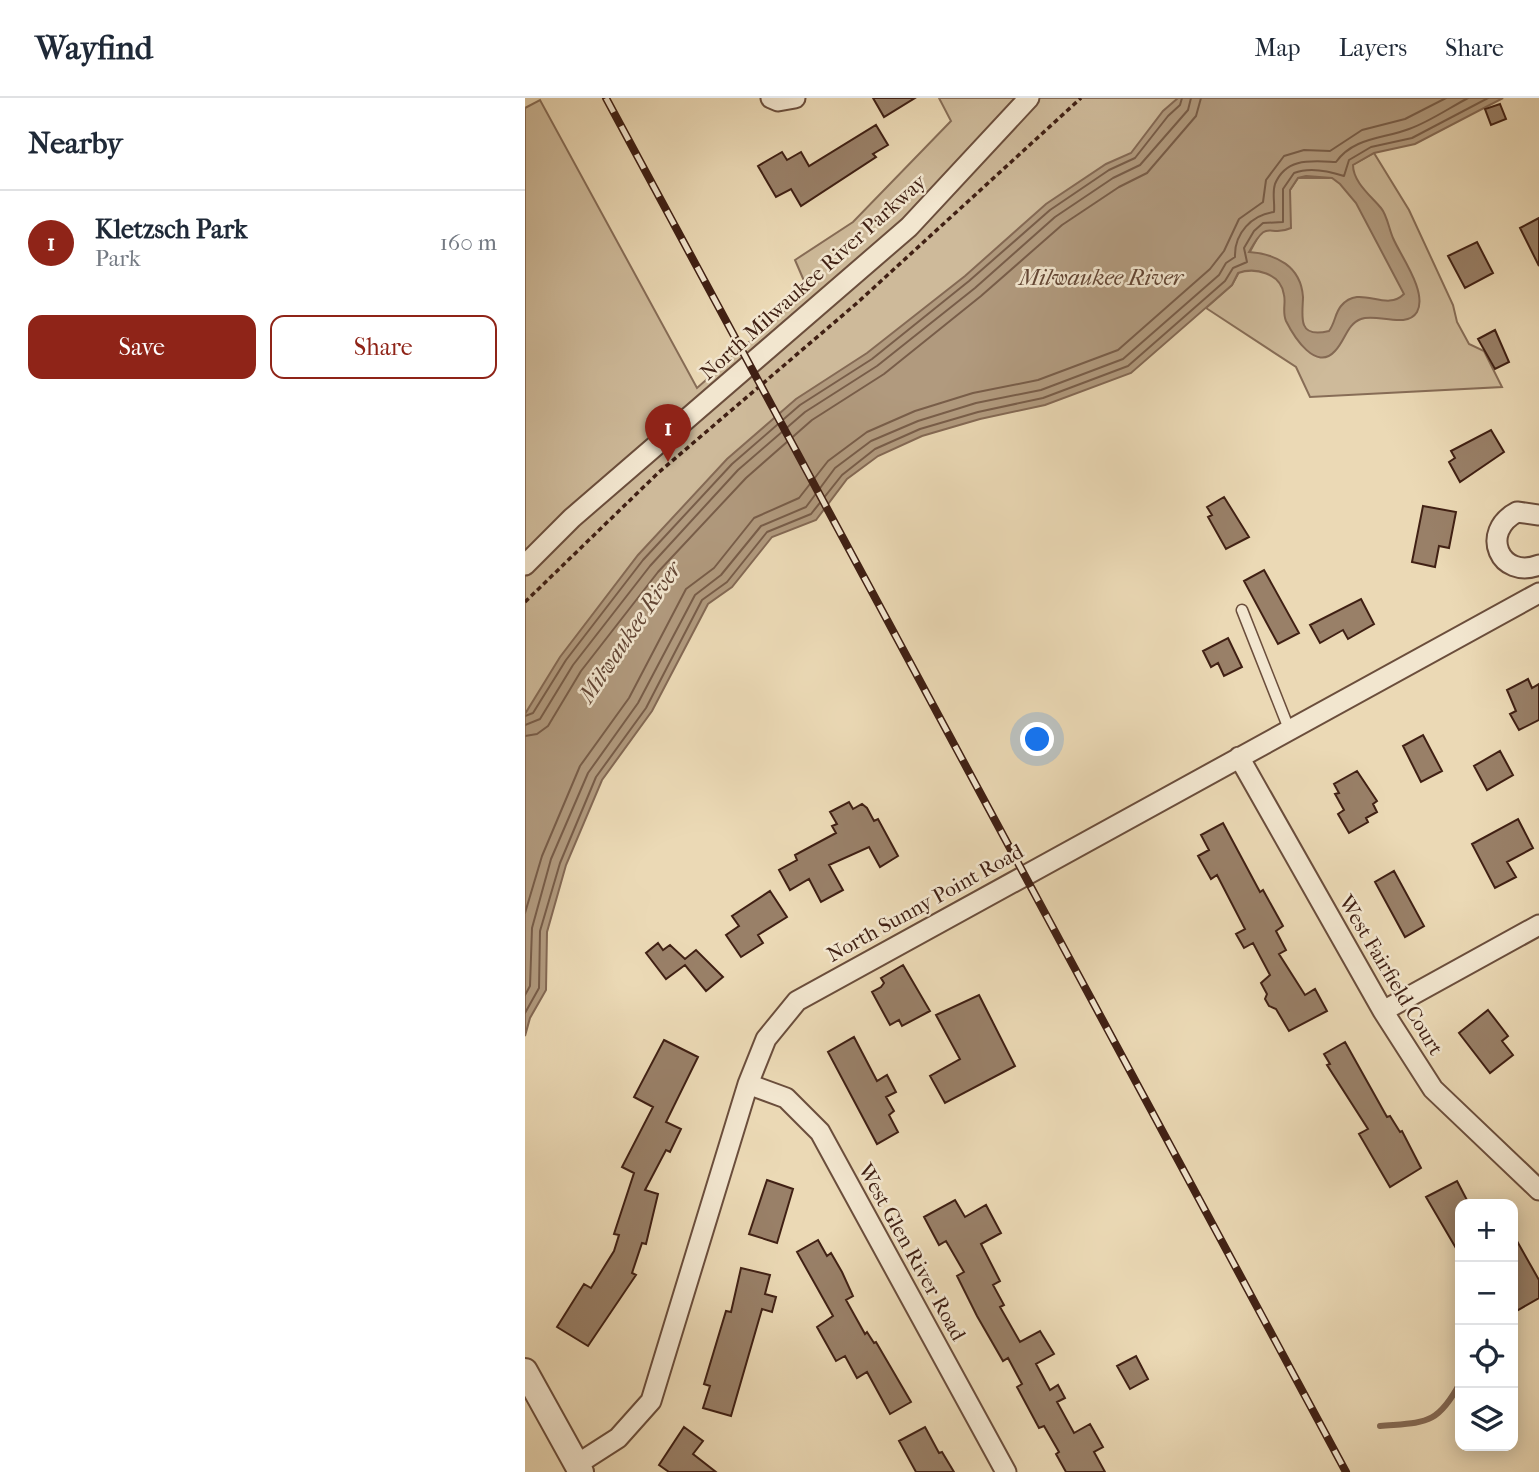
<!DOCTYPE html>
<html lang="en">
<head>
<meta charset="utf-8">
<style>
	:root { --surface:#fff; --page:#f2f2f3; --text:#1f2937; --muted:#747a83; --line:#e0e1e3; --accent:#8f2418 }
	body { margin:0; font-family:"IM FELL French Canon",serif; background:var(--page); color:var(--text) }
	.controls { position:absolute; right:21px; bottom:21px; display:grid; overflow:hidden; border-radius:14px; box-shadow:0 4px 18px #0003 }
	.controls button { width:63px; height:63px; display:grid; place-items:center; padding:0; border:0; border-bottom:2px solid var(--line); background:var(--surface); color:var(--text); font:35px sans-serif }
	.you { position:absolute; left:513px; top:642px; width:24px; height:24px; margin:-18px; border:5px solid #fff; border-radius:50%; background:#1a73e8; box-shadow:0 0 0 10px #1a73e833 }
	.badge { display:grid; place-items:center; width:46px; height:46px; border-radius:50%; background:var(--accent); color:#fff; font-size:23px; font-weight:700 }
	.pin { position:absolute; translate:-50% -58px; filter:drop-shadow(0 2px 4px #0008) }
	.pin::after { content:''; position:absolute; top:37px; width:24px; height:21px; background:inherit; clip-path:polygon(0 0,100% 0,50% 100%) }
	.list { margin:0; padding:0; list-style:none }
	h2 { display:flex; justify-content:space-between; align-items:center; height:91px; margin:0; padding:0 28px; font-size:30px }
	h2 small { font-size:23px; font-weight:400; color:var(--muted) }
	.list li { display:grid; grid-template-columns:46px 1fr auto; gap:21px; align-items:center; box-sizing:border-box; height:105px; padding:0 28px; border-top:2px solid var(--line) }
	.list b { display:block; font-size:26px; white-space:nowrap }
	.list p { margin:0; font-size:23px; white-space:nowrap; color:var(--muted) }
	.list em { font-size:23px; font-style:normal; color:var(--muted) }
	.actions { display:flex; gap:14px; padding:21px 28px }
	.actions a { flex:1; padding:16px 0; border:2px solid var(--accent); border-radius:14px; text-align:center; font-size:24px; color:var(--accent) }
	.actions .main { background:var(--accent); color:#fff }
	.icon { flex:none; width:38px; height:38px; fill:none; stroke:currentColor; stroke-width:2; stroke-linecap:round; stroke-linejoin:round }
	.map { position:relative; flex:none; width:1014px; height:1374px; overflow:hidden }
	header { display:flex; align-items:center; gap:42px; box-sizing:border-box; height:98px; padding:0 35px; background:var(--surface); border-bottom:2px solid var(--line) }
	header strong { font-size:33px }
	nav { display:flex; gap:38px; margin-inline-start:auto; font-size:24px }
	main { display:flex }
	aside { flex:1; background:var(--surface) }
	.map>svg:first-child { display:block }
</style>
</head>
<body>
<header>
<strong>Wayfind</strong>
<nav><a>Map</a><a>Layers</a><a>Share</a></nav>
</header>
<main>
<aside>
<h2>Nearby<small></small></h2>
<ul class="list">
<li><span class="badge">1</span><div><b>Kletzsch Park</b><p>Park</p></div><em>160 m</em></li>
</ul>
<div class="actions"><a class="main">Save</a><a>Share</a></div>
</aside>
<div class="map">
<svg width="1014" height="1374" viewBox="0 0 1014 1374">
	<rect width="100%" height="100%" fill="#ebd9b5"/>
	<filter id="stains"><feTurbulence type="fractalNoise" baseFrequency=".00286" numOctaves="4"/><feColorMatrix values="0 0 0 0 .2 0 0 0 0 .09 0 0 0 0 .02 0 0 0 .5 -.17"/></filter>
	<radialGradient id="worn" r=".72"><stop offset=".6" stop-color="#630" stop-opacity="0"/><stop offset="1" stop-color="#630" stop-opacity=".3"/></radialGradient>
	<path fill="#ceba9a" stroke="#876d57" stroke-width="2" d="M414 0H810L219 410 0 755V10L15 2 172 290 283 192 270 162 328 124 426 23Z
		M849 55 884 112 928 207 932 224 944 246 959 253 977 289 785 299 771 269 681 210 707 187 734 137 743 130 753 132 765 92 773 80H804Z"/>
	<path fill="#b19a7e" stroke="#846954" stroke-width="2" fill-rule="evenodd" d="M653 0H978L890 46 849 55 828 67C828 84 846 98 856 110 862 117 864 131 868 140 875 157 903 194 892 214 882 231 851 215 836 221 822 226 820 243 810 253 791 274 769 239 761 223 757 214 761 205 759 197 756 175 730 169 713 175L707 187 606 275 520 307 455 321 397 338 353 358 322 381 291 422 247 439 207 489 183 506 127 613 77 682 41 767 22 834 21 892 5 920 0 938V616L35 559 113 457 202 361 271 301 342 255 440 178 521 106 581 66 606 55 638 13ZM781 78 807 80 815 86 831 105 879 196C860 215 835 185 816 208 810 215 810 225 804 233 796 235 783 237 779 227 776 220 778 206 778 199 776 168 751 156 724 154 745 117 742 141 766 130L765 92 773 80Z"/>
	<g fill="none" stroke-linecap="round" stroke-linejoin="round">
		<path stroke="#785d49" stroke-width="2" d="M0 618 8 615 41 562 118 462 207 366 275 307 347 261 444 183 525 112 584 72 610 60 643 18 655 7 657 0
			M0 627 15 621 48 567 125 468 213 372 280 314 352 268 450 190 530 119 588 80 615 67 663 12 666 0
			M0 638 12 636 23 628 56 573 133 474 221 380 287 322 359 276 456 198 537 127 594 89 622 75 671 18 676 0
			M0 815 17 758 55 668 104 600 161 491 189 470 229 420 274 400 303 363 342 334 390 313 448 295 513 282 593 252 685 171 699 153 714 121 738 104 741 82 759 58 779 52 805 53 837 32 880 21 921 0
			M0 897 5 888 7 830 26 761 63 675 113 605 170 497 196 477 236 428 281 409 310 370 346 343 393 323 451 305 516 292 598 261 694 177 701 165 710 159C709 135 727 117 749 114 750 105 747 95 750 86 761 59 787 63 811 64 829 39 858 41 884 31 904 24 924 10 943 0
			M0 915 14 890 15 833 35 765 71 679 121 610 177 502 202 484 242 434 286 416 317 377 350 351 395 331 453 314 518 300 603 268 700 183 708 170 722 164 719 150 729 133 738 125 758 124V91L769 75C784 69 804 73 819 78L824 62 846 49 887 40 963 0"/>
		<path stroke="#846954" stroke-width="6" d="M855 1328C900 1324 912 1328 935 1285"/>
	</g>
	<path fill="#998068" stroke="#402014" stroke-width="2" d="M348 0H390L359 19Z
		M975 6 981 21 966 27 960 11Z
		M351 27 363 47 348 56 351 59 276 108 266 91 251 99 233 68 257 54 262 62 276 54 284 68Z
		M1014 120V168L995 130Z
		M952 144 968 175 940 190 923 158Z
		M970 232 984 264 970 271 953 241Z
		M966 332 979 354 935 384 924 364 930 360 926 353Z
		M699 399 724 439 701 451 683 419 687 417 682 409Z
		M898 408 931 414 924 450 914 448 910 469 887 464Z
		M739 472 774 535 753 546 719 483Z
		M836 501 849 526 823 541 818 532 795 545 785 527Z
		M703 540 717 569 699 578 693 565 686 569 678 553Z
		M1003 581 1007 590 1014 586V622L994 632 985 616 991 613 982 592Z
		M898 637 917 673 896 684 878 648Z
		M975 653 988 677 962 692 949 668Z
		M832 673 852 703 848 706 852 714 841 720 843 724 824 735 813 716 819 712 810 696 814 695 809 686Z
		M324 704 328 711 337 706 342 710 349 723 353 721 373 758 355 769 344 749 304 767 318 792 296 804 284 781 265 792 254 772 272 762 270 757 311 735 307 728 312 726 305 714Z
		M993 721 1008 750 982 764 991 779 970 790 947 746Z
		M698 725 735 794 738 792 758 828 751 833 761 852 754 856 780 897 790 891 802 913 764 933 751 911 744 908 740 901 742 896 736 885 745 877 728 845 719 850 711 836 720 831 692 777 686 781 673 758 684 752 676 737Z
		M869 773 899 828 880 839 850 784Z
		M245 793 262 819 233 837 238 845 216 859 201 837 214 828 207 818Z
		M133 845 138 852 145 847 160 861 171 852 198 879 181 893 160 867 141 881 121 855Z
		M378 867 405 913 377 928 374 922 365 927 347 894 356 889 359 885 356 880Z
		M454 897 490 968 420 1005 405 978 435 961 411 917Z
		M963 912 983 938 977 943 988 957 965 975 934 935Z
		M329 939 352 983 362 977 371 994 361 999 369 1013 364 1017 373 1034 352 1046 303 954Z
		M139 942 173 959 141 1024 156 1031 145 1054 141 1052 120 1092 133 1096 121 1146 117 1145 107 1175 111 1177 63 1248 32 1229 59 1186 66 1190 89 1153 94 1137 89 1136 109 1075 97 1069 128 1009 109 999Z
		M820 944 862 1019 865 1018 875 1034 877 1033 896 1070 865 1089 834 1036 843 1031 802 967 805 966 799 956Z
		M242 1082 268 1091 252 1145 224 1136Z
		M932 1083 944 1106H935V1157L901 1099Z
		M430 1102 440 1119 461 1107 476 1135 456 1146 475 1183 468 1187 479 1207 475 1209 495 1244 515 1233 529 1256 511 1266 525 1292 533 1287 540 1300 532 1304 549 1335 565 1326 578 1349 569 1354 580 1374H541L531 1356 534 1354 519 1328 514 1330 492 1289 497 1286 483 1260 478 1263 452 1218 432 1178 439 1174 421 1143 414 1147 399 1119Z
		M988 1136 1014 1182V1200L988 1215Z
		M293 1142 302 1158 306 1155 317 1174 328 1198 321 1202 340 1236 342 1234 349 1245 351 1244 386 1304 365 1316 342 1274 332 1280 320 1258 311 1263 292 1229 308 1218 272 1154Z
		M216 1170 245 1177 240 1196 251 1199 247 1214 237 1211 206 1318 178 1310 185 1288 179 1286 201 1213 206 1214Z
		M611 1258 623 1281 605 1291 592 1268Z
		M159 1329 178 1343 168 1356 191 1374H144L134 1367Z
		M400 1329 414 1355 417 1354 429 1374H391L374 1343Z"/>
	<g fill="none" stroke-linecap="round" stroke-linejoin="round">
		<defs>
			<path id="service" d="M717 512 764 631"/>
			<path id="minor" d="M246 0 253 3 270 0
				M1014 417 992 414C954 434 975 482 1014 467
				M0 467 47 420 384 129 504 0
				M714 659 858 913 908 991 1014 1092
				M858 913 1014 827
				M223 986 261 1000 295 1034 481 1374
				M51 1367 93 1340 126 1303 223 986 241 941 272 903 1014 495"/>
			<path id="tertiary" d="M0 1273 56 1374"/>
		</defs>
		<use href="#service" stroke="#6b4e3c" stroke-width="13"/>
		<use href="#minor" stroke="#6b4e3c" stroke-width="23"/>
		<use href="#tertiary" stroke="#6b4e3c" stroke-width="28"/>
		<path stroke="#402014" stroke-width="3.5" stroke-dasharray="5 3.5" stroke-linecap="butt" d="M0 504 133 375 332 205 556 0"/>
		<use href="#service" stroke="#f2e6cf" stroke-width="10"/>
		<use href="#minor" stroke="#f2e6cf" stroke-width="19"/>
		<use href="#tertiary" stroke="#f2e6cf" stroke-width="24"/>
		<defs>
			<path id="rail" d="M81 0 821 1374"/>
		</defs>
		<use href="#rail" stroke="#402014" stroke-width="8"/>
		<use href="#rail" stroke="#f2e6cf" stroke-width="5" stroke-dasharray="16" stroke-linecap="butt"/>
	</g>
	<g text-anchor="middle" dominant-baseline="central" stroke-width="5" stroke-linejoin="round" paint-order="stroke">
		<g font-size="21" fill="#402014" stroke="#f2e6cf">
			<text transform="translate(288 179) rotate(-42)">North Milwaukee River Parkway</text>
			<text transform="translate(400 805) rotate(-29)">North Sunny Point Road</text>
			<text transform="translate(866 877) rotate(59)">West Fairfield Court</text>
			<text transform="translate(387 1154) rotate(61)">West Glen River Road</text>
		</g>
		<g font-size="23" font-style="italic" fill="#624534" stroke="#f2e6cf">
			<text x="576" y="179">Milwaukee River</text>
			<text transform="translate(105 534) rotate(-56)">Milwaukee River</text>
		</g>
	</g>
	<rect width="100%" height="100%" filter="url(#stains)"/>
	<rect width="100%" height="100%" fill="url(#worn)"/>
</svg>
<div class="controls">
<button>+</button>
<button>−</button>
<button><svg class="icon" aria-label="locate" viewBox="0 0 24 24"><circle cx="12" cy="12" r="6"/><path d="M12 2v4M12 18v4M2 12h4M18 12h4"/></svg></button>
<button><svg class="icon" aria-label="layers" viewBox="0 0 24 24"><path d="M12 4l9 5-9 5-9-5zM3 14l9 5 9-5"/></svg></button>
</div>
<div class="you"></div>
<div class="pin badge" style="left:143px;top:364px">1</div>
</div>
</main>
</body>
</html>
